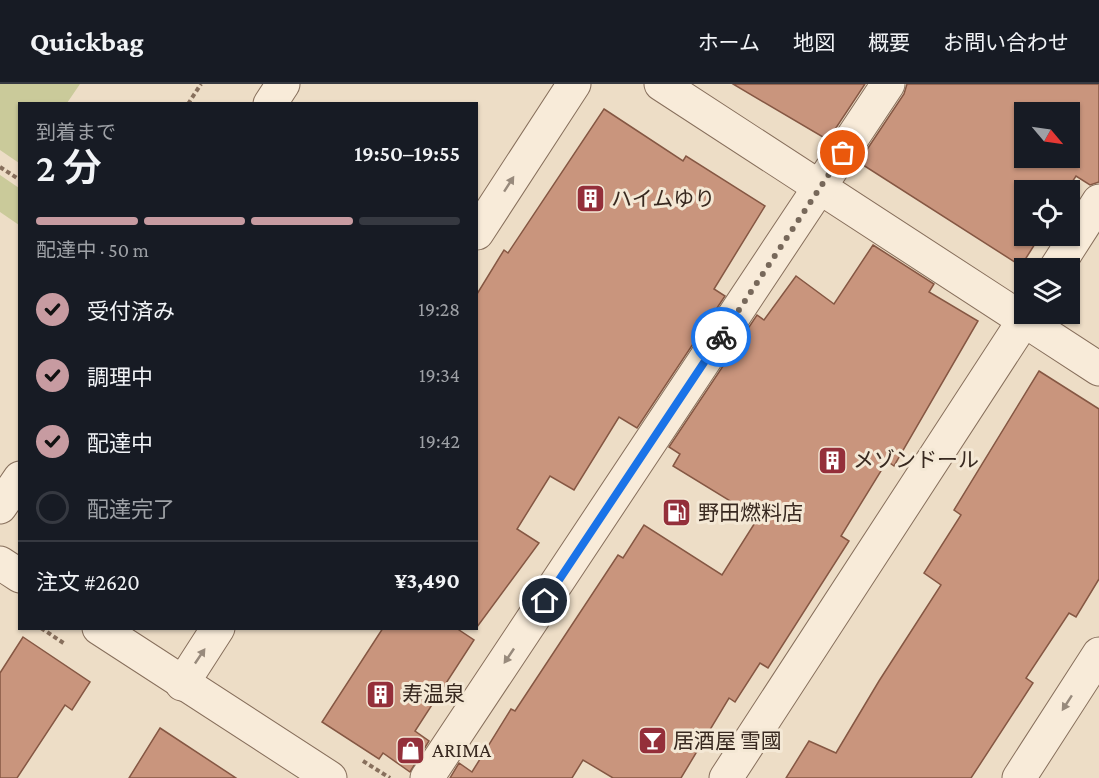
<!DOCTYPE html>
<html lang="ja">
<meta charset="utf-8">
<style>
body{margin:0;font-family:"Crimson Pro","Noto Sans JP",serif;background:#242831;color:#f1f3f6;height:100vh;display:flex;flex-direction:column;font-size:22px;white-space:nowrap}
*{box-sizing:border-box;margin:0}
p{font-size:20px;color:#9ea1a6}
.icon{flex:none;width:33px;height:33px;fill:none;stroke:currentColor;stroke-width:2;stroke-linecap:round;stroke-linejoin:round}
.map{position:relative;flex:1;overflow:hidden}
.panel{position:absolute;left:18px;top:18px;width:460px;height:528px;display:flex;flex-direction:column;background:#171b24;border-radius:0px;box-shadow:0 2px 4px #0004}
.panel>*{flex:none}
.needle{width:39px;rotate:119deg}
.fabs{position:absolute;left:1014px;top:18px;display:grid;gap:12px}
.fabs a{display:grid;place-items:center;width:66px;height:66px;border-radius:0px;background:#171b24;box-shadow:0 2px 4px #0004;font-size:30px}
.pin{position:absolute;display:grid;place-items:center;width:51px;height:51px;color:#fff;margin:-26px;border:3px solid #fff;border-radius:50%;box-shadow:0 2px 6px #0007}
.courier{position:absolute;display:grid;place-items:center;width:60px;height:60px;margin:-30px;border:4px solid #1a73e8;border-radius:50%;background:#fff;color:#222;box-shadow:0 2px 8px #0007}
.overview em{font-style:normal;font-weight:600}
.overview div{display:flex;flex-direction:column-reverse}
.overview{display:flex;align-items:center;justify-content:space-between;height:102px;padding:0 18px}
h1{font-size:39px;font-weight:600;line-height:45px}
.bar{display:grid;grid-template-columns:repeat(4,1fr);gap:9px 6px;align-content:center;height:72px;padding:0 18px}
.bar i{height:8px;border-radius:4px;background:#363941}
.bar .on{background:#c79ba1}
.bar p{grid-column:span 4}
.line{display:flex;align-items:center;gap:15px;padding:0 18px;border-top:2px solid #363941}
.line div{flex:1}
ol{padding:0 18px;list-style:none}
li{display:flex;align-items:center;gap:18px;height:66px}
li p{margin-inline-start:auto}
li .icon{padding:6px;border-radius:50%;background:#c79ba1;color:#111;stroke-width:4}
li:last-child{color:#9ea1a6}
li i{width:33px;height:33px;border:3px solid #363941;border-radius:50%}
header{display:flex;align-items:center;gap:36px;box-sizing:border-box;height:84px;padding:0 30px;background:#171b24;border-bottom:2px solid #363941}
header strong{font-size:28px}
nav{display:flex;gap:33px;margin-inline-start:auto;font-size:21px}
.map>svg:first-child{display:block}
.green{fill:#caca9a}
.building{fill:#c9957d;stroke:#855743;stroke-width:1.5;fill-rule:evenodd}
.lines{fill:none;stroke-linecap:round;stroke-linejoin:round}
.minor-casing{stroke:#876f5c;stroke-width:35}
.path{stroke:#876f5c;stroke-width:4;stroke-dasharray:4.5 3;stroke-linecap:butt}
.minor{stroke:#f8ebd9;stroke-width:33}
.oneway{fill:#988a7c}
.done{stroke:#77685a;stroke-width:6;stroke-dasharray:0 10.8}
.route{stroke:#1a73e8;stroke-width:8}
.labels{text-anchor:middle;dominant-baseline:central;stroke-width:6;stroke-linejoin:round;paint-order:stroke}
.poi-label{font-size:21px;fill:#382920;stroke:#f4e8d5;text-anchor:start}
</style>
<header>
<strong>Quickbag</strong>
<nav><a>ホーム</a><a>地図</a><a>概要</a><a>お問い合わせ</a></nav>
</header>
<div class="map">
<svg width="1099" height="694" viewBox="0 0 1099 694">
<rect width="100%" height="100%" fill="#edddc6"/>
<!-- green -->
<g class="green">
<path d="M0 0H80L67 19 20 20 19 79 0 66Z"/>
<path d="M0 91 19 104V141L0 128Z"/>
</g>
<!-- building -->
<g class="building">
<path d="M733 0H865L828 56Z"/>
<path d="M907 0H1099V98L1090 101 1076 92 1067 106H1024V152H1040L1021 182 863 81 865 78 860 76 904 10ZM1024 28H1070V74H1024Z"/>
<path d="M604 25 683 77 686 72 765 122 714 205 725 212 637 344 619 333 574 406 550 392 517 445 539 459 477 543V210L504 166 508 169Z"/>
<path d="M873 161 934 200 929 208 978 237 894 382 887 377 841 452 849 457 768 584 760 579 735 618 729 614 681 694H613L583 676 572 694H450L459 679 472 688 511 625 515 627 618 471 623 474 644 441 722 491 758 434 673 382 680 370 669 363 757 231 764 236 796 192 834 220Z"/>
<path d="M1039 287 1099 325V495L1076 533 1069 529 1026 594 1033 599 971 694H786L809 657 836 669 879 597 941 501 924 489 961 431 954 426Z"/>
<path d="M383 544H456L474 556 415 647 429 657 410 688 383 669 379 675 322 638Z"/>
<path d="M23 553 90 598 72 626 65 621 17 694H0V589Z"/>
<path d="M160 644 236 694H129Z"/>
</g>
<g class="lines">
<defs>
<g id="minor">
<path d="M661 0 1099 285"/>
<path d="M270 20 283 0"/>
<path d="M477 149 574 0"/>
<path d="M1056 184 1099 117"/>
<path d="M0 423 20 394"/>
<path d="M0 479 20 492"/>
<path d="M99 544 330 694"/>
<path d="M182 600 218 544"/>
<path d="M427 694 888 0"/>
<path d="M726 694 1028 230"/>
<path d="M1019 694 1099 570"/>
</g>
</defs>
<!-- minor casing -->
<use href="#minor" class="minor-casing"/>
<!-- path -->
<g class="path">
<path d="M188 20 201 0"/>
<path d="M0 83 20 96"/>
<path d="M41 544 65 560"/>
<path d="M363 677 390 694"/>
</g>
<!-- minor -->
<use href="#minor" class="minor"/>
</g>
<!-- one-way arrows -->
<defs><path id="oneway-solid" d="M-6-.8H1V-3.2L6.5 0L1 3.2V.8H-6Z" transform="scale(1.5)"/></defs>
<g class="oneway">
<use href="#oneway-solid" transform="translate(509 100) rotate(-57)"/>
<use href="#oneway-solid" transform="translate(200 572) rotate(-56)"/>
<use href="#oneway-solid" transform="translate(509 572) rotate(124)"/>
<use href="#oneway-solid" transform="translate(1067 619) rotate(123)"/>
</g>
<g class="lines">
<!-- done -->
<path class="done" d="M721 253 843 69"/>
<!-- route -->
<path class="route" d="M545 517 721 253"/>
</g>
<!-- icons -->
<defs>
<symbol id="building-square" viewBox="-11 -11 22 22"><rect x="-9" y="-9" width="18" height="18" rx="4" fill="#942f3a" stroke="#f4e8d5"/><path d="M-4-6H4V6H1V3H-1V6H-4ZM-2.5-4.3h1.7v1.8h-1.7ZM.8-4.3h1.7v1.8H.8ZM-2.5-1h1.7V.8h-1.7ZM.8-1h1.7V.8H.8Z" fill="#fff"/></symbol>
<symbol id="fuel-square" viewBox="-11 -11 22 22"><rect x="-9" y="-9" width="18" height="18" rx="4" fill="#942f3a" stroke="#f4e8d5"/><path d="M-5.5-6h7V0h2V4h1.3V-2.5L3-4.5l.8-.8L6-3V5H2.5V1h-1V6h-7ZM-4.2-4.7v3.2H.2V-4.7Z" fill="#fff"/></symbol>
<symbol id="bar-square" viewBox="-11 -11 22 22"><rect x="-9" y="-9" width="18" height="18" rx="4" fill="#942f3a" stroke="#f4e8d5"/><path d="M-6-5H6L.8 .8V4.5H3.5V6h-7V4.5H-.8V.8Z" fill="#fff"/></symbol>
<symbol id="shop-square" viewBox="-11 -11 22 22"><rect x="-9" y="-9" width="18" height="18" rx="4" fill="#942f3a" stroke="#f4e8d5"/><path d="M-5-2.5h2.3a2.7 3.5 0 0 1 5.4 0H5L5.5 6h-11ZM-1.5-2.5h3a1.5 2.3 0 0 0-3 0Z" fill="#fff"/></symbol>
</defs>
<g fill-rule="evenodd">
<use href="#building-square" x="574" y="98" width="33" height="33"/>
<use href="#building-square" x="816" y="360" width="33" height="33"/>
<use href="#fuel-square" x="660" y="412" width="33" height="33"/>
<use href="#building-square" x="364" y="594" width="33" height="33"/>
<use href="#bar-square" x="636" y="640" width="33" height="33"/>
<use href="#shop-square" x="394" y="650" width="33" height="33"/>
</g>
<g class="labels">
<!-- poi labels -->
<g class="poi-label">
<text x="611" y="115">ハイムゆり</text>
<text x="853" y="376">メゾンドール</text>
<text x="698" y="429">野田燃料店</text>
<text x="402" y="610">寿温泉</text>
<text x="673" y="657">居酒屋 雪國</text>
<text x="432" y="666">ARIMA</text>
</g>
</g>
</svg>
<div class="fabs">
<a><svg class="needle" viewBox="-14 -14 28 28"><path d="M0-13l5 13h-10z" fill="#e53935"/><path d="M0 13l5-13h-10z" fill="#9ea1a6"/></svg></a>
<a><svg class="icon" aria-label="locate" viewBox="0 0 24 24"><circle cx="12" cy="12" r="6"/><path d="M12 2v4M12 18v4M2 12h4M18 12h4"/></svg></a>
<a><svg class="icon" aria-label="layers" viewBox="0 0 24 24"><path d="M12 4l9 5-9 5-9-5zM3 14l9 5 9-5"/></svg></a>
</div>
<div class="pin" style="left:843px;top:69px;background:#ea580c"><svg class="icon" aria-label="bag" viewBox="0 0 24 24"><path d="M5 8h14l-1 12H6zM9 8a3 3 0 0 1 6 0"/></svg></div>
<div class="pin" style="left:545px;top:517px;background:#1f2937"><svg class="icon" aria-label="home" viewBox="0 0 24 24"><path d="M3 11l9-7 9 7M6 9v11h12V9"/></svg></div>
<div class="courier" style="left:721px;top:253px"><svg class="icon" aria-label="bike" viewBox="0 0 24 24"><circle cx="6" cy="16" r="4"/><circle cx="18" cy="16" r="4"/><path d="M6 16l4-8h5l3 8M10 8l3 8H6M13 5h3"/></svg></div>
<section class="panel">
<div class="overview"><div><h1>2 分</h1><p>到着まで</p></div><em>19:50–19:55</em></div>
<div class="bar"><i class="on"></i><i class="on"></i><i class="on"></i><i></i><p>配達中 · 50 m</p></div>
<ol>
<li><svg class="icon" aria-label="check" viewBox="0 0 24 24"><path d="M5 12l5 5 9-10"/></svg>受付済み<p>19:28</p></li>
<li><svg class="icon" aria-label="check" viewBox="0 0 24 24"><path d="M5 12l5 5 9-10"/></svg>調理中<p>19:34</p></li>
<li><svg class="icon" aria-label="check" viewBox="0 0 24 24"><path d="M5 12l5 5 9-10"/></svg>配達中<p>19:42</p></li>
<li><i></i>配達完了</li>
</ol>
<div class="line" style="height:78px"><div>注文 #2620</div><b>¥3,490</b></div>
</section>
</div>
